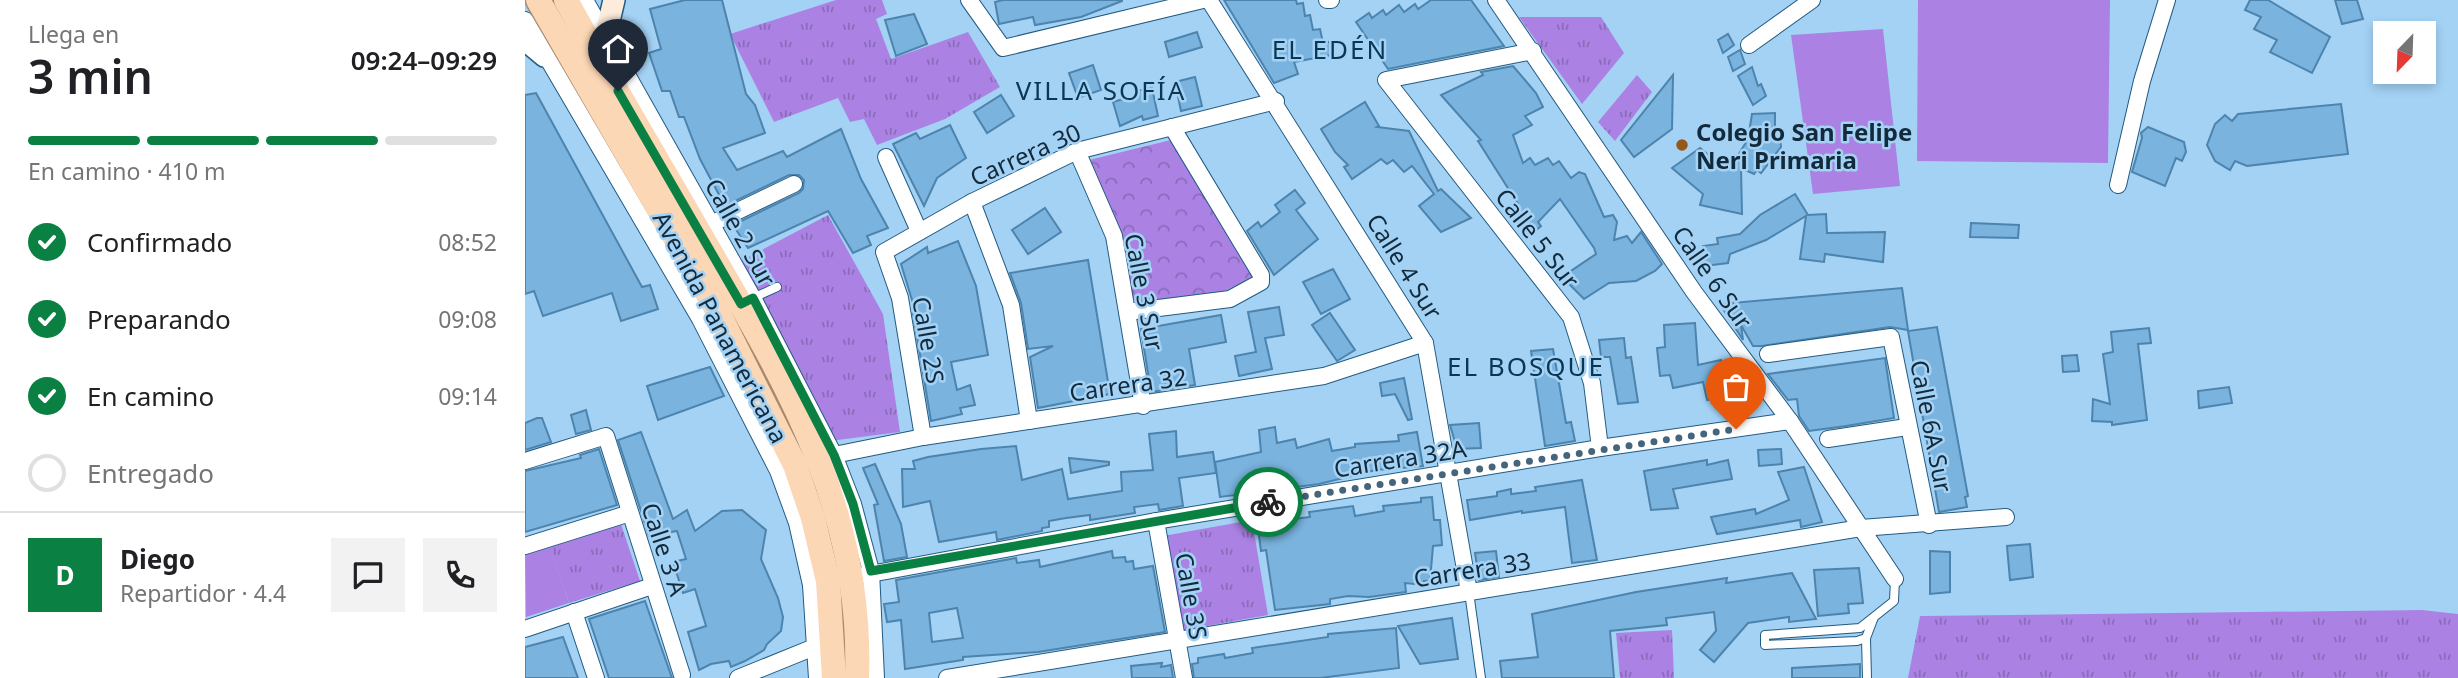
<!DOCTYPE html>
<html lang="es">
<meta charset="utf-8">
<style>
body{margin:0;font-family:"Noto Sans",sans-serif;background:#f2f2f2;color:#202124;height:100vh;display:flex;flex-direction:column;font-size:26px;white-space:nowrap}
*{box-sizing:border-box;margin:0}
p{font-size:23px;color:#757577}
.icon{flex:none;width:38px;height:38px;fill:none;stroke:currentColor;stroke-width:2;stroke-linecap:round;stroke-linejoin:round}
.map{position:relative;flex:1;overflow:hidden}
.sheet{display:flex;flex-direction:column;background:#fff;width:525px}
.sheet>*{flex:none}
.needle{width:46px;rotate:203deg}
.fabs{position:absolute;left:1848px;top:21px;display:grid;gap:14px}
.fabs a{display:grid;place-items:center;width:63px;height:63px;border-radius:0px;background:#fff;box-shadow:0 4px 10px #0003;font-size:35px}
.pin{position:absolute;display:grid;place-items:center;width:60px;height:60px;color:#fff;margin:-72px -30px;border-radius:50% 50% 50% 0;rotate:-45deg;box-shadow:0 0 7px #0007}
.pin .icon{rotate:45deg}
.courier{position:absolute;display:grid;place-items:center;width:70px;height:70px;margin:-35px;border:5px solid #0b8043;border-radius:50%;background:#fff;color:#222;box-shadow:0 2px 9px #0007}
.headline em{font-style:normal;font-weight:600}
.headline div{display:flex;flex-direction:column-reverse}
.headline{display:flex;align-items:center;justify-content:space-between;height:119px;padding:0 28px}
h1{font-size:46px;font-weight:600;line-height:52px}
.bar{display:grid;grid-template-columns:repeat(4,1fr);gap:10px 7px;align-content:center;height:84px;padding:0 28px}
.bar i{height:9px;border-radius:5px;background:#e0e0e0}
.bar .on{background:#0b8043}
.bar p{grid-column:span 4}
.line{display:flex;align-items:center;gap:18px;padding:0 28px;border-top:2px solid #e0e0e0}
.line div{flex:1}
.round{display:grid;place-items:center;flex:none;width:74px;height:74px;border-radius:0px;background:#f2f2f2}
ol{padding:0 28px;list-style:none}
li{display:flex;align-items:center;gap:21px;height:77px}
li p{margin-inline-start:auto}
li .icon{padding:7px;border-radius:50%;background:#0b8043;color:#fff;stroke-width:4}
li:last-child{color:#757577}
li i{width:38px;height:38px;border:4px solid #e0e0e0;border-radius:50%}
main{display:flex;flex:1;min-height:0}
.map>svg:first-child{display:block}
.grass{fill:url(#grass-tufts)}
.forest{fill:url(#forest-crowns)}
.pitch{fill:#ab82e4}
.building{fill:#7ab3de;stroke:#4c84ad;stroke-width:2;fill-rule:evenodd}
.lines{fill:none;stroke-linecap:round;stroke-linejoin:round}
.service-casing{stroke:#225b82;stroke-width:10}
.minor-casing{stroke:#225b82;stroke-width:18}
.tertiary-casing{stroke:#225b82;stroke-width:22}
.secondary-casing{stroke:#225b82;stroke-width:24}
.primary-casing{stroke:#a8896c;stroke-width:27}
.service{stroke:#fff;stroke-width:8}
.minor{stroke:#fff;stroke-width:16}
.tertiary{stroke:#fff;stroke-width:19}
.secondary{stroke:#fdebdb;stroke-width:21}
.primary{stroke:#fbd7b6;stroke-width:24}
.done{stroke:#45657c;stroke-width:7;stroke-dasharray:0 12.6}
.route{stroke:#0b8043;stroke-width:9}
.poi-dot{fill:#945919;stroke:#a4d2f5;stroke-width:2.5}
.labels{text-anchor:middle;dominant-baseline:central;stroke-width:5;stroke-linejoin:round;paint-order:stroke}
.poi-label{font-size:24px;font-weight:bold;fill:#122a3b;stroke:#a4d2f5;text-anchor:start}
.street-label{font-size:24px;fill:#122a3b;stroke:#a4d2f5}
.neighbourhood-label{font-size:26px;letter-spacing:2px;fill:#093754;stroke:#a4d2f5}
</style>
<main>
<section class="sheet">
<div class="headline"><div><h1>3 min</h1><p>Llega en</p></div><em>09:24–09:29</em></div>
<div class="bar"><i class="on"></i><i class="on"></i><i class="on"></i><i></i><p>En camino · 410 m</p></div>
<ol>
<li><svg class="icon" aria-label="check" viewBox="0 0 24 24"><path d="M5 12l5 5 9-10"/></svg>Confirmado<p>08:52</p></li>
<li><svg class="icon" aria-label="check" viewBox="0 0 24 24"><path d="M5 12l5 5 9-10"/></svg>Preparando<p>09:08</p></li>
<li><svg class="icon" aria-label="check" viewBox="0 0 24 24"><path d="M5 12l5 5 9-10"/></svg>En camino<p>09:14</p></li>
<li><i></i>Entregado</li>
</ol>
<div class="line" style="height:126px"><b class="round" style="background:#0b8043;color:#fff">D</b><div><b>Diego</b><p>Repartidor · 4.4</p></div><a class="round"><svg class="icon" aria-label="chat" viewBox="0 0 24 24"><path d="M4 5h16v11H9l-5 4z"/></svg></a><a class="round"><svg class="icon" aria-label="phone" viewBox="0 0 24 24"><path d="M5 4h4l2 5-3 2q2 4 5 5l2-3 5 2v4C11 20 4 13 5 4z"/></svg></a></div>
</section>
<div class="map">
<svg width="1933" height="678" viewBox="0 0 1933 678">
<defs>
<pattern id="grass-tufts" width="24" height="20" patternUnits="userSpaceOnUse" patternTransform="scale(1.75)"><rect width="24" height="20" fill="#ab82e4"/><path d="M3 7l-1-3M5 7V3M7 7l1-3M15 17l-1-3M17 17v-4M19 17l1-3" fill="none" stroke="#8a6bba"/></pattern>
<pattern id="forest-crowns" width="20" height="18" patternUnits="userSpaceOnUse" patternTransform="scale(1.75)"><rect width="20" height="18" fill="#ab82e4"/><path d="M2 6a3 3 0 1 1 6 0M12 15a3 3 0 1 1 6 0" fill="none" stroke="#8a6bba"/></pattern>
</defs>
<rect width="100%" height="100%" fill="#a4d2f5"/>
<!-- grass -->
<g class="grass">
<path d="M311 0H357L362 14 351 19 366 59 443 32 475 87 420 119 352 145 339 119 325 122 313 98 249 122 205 34Z"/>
<path d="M994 17H1076L1099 53 1057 104Z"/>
<path d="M1112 75 1127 92 1090 141 1073 122Z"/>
<path d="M303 215 358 314 375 432 305 441 212 263Z"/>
<path d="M727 520 743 615 654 631 638 536Z"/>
<path d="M96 524 115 581 44 603 24 547Z"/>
<path d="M1897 610 1933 614V678H1383L1395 616Z"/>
<path d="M1147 630 1149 678H1095L1091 633Z"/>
</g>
<!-- forest -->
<path class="forest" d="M650 139 732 276 700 291 608 303 564 160Z"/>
<!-- pitch -->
<g class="pitch">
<path d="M1393 0H1585L1583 163 1392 161Z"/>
<path d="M1358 29 1375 186 1288 194 1266 35Z"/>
<path d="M24 546 44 603 1 617 0 554Z"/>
</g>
<!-- building -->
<g class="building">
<path d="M160 0H197L221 94 230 105 240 133 198 148 212 170 258 151 262 157 316 129 336 179 363 228 342 236 346 245 328 253 303 211 223 248 208 225 274 193 278 189 279 180 274 175H264L200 206 175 159 159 117H154L145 91H137L124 53 136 49 125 9Z"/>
<path d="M478 0H597V1L556 17 510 25 508 17 474 24 470 2Z"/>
<path d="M699 0H771L772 4 778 3 780 16 785 15 788 30 795 29 798 43 805 42 807 55 769 62 773 74 749 83Z"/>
<path d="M906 0H946L979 46 863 69 831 22 844 13 847 18 858 10 861 15 874 5 879 12 890 4 893 9Z"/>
<path d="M1725 0H1743L1805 37 1787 73 1745 52 1752 40 1729 29 1736 17 1720 10Z"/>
<path d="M1810 0H1832L1838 19 1817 24Z"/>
<path d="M389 14 402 44 371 56 360 20Z"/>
<path d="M672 32 677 47 644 57 640 42Z"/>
<path d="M1203 34 1209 45 1198 53 1193 40Z"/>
<path d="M1215 50 1220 64 1208 71 1203 57Z"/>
<path d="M568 65 576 90 553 98 544 73Z"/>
<path d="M988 66 1011 93 1018 107 1000 116 1007 125 988 135 998 163 1005 158 1010 165 1023 158 1028 165 1034 161 1046 178 1054 172 1060 174 1079 217 1088 215 1092 222 1089 240 1102 236 1107 243 1116 232 1137 264 1130 271 1111 281 1084 283 1059 299 1037 277 1071 254 1069 248 1035 199 1013 222 1016 226 1003 237 999 224 985 210 993 204 953 141 956 140 916 95 958 75 956 72Z"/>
<path d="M1227 67 1233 86 1236 84 1241 96 1228 105 1213 76Z"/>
<path d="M1148 75 1147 129 1109 157 1096 140Z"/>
<path d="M670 77 677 106 656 111 650 82Z"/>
<path d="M627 88 633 116 618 120 617 116 595 126 588 102 612 95 611 91Z"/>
<path d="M11 93 117 287 125 285 133 309 96 321 87 293 18 316 9 291 0 294V95Z"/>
<path d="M476 95 489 116 462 133 449 112Z"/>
<path d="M840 102 854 126 852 127 884 131 913 191 916 189 946 218 916 232 894 206 909 194 887 166 879 172 868 160 862 164 856 159 827 179 819 167 823 165 810 152 796 129Z"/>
<path d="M1816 104 1823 154 1722 166 1710 161 1705 170 1690 161 1682 145 1690 124 1700 115 1707 121 1713 114Z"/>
<path d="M1250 113V136L1255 137 1256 147 1236 173 1232 170 1229 174 1216 168 1217 214 1175 205 1178 194 1147 168 1175 148 1191 161 1209 162 1223 139 1227 114Z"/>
<path d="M425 125 441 158 412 178 399 206 368 144 391 133 395 139Z"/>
<path d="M1623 127 1659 142 1661 152 1657 161 1651 158 1640 186 1607 172 1617 138 1616 133Z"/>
<path d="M770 190 780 203 771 210 793 239 749 275 722 231 733 222 736 227 755 212 750 205Z"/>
<path d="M1270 194 1283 215 1301 214 1302 233 1360 232 1358 262 1300 254 1299 262 1275 259 1281 216 1241 240 1205 254 1203 263 1180 266 1178 246 1193 244 1192 238 1215 234 1235 215Z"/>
<path d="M520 208 536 232 503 254 487 230Z"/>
<path d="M1446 223 1494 225 1493 238 1445 237Z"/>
<path d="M433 241 451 286 463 355 426 362 432 390 445 385 450 405 435 408 437 414 406 421 388 313H391L376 264 402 247 403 253Z"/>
<path d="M563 260 585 394 513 408 505 357 528 346 503 349 496 303 485 273Z"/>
<path d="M808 269 825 299 796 314 778 282Z"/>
<path d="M1377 288 1383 330 1365 327 1237 346H1228L1216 325 1218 340 1195 304Z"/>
<path d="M754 307 759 335 740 338 747 369 714 376 710 356 731 352 723 312Z"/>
<path d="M805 313 830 350 812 361 787 325Z"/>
<path d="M696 315 701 342 664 349 670 385 626 392 616 329Z"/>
<path d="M1170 323 1173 365 1196 360 1204 396 1182 400 1178 382 1148 388 1145 375 1135 376 1132 348 1140 347 1139 325Z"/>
<path d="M1412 327 1443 496 1440 497 1442 507 1414 512 1383 331Z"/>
<path d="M1624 328 1626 343 1613 344 1622 420 1587 425V422L1567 421 1568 399 1585 404 1578 354 1588 352 1586 332Z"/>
<path d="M1099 338 1101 358 1106 357 1113 402 1093 404 1085 357H1076L1074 340Z"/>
<path d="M1028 349 1041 423 1046 422 1050 441 1020 446 1006 351Z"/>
<path d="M1552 355 1554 371 1538 372 1537 356Z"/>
<path d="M1360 358 1369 418 1321 426 1284 431 1274 416 1272 399 1263 400 1243 374Z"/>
<path d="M185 367 199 396 133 420 122 386Z"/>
<path d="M879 378 887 419 883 420 870 394 857 396 855 383Z"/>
<path d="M1704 387 1707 403 1674 408 1673 391Z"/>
<path d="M1224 394 1225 409 1202 411 1201 396Z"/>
<path d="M61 410 66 430 51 434 46 415Z"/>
<path d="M12 418H17L26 442 0 450V423Z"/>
<path d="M954 423 956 448 932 449 925 425Z"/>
<path d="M750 427 752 443 770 439 772 448 804 439 807 451 830 447V444L874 441 873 435 892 432 898 466 851 470 794 484 695 497 690 462 736 452 734 430Z"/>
<path d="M651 431 652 457 688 452 691 473 654 478 658 506 634 510 633 504 609 507 610 513 565 520V515L541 518 524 521V527L517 528V531L472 540 471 532 414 542 405 501 378 507 377 469H390L388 461 403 457 456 449 491 446 497 480 537 469 543 499 597 491 596 472 628 470 624 434Z"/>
<path d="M116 432 148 519 162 510 170 531 197 511 217 510 241 530 236 559 253 598 258 617 256 631 242 644 239 650 220 661 206 667 204 661 186 664 174 670 163 632 181 626 170 589 158 593 148 562 161 559 152 531 124 536 93 440Z"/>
<path d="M74 449 92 505 0 532V471L56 458 55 455Z"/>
<path d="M1256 449 1257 464 1234 466 1233 450Z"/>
<path d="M544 458 584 462V465L546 473Z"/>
<path d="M1182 460V465L1203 460 1207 479 1148 489 1153 508 1126 510 1119 471Z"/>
<path d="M350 464 376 524 382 557 359 561 349 505 353 504 338 468Z"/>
<path d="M1279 467 1297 522 1276 527 1275 520 1192 534 1186 517 1230 509 1231 514 1264 500 1253 472Z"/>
<path d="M1057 480 1072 560 1047 563 1040 507 997 513V511L945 520 942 500 972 496V492L986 489V494L1011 491 1010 487Z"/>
<path d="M907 497 909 520H915L917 545 908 546 905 581H899V585L880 583 881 592 844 597 823 596 805 599V604L750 610 741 550 736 551 733 528 746 526V522L785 517 784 512 828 506 830 516 859 511 858 506 896 502V498Z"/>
<path d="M1505 544 1508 577 1485 580 1482 546Z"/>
<path d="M587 551 588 558 600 557 601 562 608 561 609 569 628 566 640 632 513 652 438 657V660L380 669 376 620 362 622 359 604 374 602 371 580 491 558 492 563 514 560 515 567ZM432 608 438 638 407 642 404 613Z"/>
<path d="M971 551 974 577 954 580 950 553Z"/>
<path d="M1405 551 1425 552V592L1405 594Z"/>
<path d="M1334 568 1338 603 1323 604 1324 613 1293 616 1289 570Z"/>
<path d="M1267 573 1291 619 1264 622V617L1223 623 1189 662 1175 650 1191 631 1189 612 1141 618 1142 625 1085 631 1089 678H977L975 661 1013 657 1007 614 1111 592 1202 578 1201 583Z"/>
<path d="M120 601 147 678H84L64 619Z"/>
<path d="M927 618 933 659 895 664 873 626Z"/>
<path d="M871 628 874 668 795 678H669L667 664 673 663V658L699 654 700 658 728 653 727 648 803 637V634Z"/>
<path d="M38 637 53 678H0V647Z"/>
<path d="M637 663 636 667 646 665 648 678H607L606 666Z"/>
<path d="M1335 664V678H1267V668Z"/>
</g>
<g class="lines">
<defs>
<g id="service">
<path d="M226 299 252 287"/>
<path d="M944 592 956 678"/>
<path d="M1349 617 1341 638 1332 641 1240 645V635L1335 628 1369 601 1370 579"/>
<path d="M1341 638 1342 678"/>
</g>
<g id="minor">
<path d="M60 0 228 298 309 455 328 504 346 571 351 678"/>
<path d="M444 0 478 48 678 0"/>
<path d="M684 0 900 343 944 592"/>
<path d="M802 0H806"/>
<path d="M971 0 1169 292 1265 421 1370 579"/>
<path d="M0 20 175 319 253 471 272 523 286 585 292 678"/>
<path d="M1224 45 1287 0"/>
<path d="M1008 51 861 80 1046 317 1067 383 1075 448"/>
<path d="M552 151 589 236 618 406"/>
<path d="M361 157 394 231"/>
<path d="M1593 185 1617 81 1642 0"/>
<path d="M447 202 486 305 504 421"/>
<path d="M186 224 269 184"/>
<path d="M602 312 705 299 736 282V275L647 127"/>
<path d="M1243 354 1366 337 1404 525"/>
<path d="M398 437 375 298 359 252 447 202 552 151 751 101"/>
<path d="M1303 439 1382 427"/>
<path d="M309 455 398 437 799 376 900 343"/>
<path d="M0 461 81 436 157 675"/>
<path d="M631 521 659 678"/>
<path d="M0 546 105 513"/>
<path d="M286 585 631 521 1075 448 1265 421"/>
<path d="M49 612 71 678"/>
<path d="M0 629 127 586"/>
<path d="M213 678 292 646"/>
<path d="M422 678 1336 528 1481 517"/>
</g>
<path id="tertiary" d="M0 41 19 57"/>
<path id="secondary" d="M80 38 89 0"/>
<g id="primary">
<path d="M13 0 193 312 270 465 288 518 303 581 309 678"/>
<path d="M41 0C88 87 140 172 189 258 268 394 338 515 332 678"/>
</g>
</defs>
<!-- service casing -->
<use href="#service" class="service-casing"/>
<!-- minor casing -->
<use href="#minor" class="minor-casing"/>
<!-- tertiary casing -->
<use href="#tertiary" class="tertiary-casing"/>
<!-- secondary casing -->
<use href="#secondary" class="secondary-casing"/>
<!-- primary casing -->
<use href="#primary" class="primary-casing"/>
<!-- service -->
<use href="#service" class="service"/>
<!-- minor -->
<use href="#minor" class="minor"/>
<!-- tertiary -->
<use href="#tertiary" class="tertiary"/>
<!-- secondary -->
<use href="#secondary" class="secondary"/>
<!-- primary -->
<use href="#primary" class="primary"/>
</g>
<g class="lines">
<!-- done -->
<path class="done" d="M743 502 1211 429"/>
<!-- route -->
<path class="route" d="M93 91 216 304 228 298 309 455 328 504 346 571 743 502"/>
</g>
<!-- markers -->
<circle class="poi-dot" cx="1157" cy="145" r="7"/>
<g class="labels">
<!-- poi labels -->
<g class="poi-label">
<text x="1171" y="131">Colegio San Felipe<tspan x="1171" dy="28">Neri Primaria</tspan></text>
</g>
<!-- street labels -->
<g class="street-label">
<text transform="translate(500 154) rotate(-24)">Carrera 30</text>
<text transform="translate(216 232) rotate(61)">Calle 2 Sur</text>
<text transform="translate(1013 238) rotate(52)">Calle 5 Sur</text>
<text transform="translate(880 266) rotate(58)">Calle 4 Sur</text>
<text transform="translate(1188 277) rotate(55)">Calle 6 Sur</text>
<text transform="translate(620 292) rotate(79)">Calle 3 Sur</text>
<text transform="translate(196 327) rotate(62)">Avenida Panamericana</text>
<text transform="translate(404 340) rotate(80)">Calle 2S</text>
<text transform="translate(603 384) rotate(-8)">Carrera 32</text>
<text transform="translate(1407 426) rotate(79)">Calle 6A Sur</text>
<text transform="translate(875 458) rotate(-9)">Carrera 32A</text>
<text transform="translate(140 549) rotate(72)">Calle 3 A</text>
<text transform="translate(947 569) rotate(-9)">Carrera 33</text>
<text transform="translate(667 596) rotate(80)">Calle 3S</text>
</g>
<!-- neighbourhood labels -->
<g class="neighbourhood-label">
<text x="805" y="49">EL EDÉN</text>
<text x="576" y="90">VILLA SOFÍA</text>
<text x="1001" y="366">EL BOSQUE</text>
</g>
</g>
</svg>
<div class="fabs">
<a><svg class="needle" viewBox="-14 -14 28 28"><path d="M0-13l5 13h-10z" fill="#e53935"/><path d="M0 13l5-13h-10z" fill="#757577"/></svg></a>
</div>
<div class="pin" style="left:1211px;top:429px;background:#ea580c"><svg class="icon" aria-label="bag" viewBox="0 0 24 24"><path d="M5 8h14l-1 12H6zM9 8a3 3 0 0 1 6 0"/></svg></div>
<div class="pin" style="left:93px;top:91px;background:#1f2937"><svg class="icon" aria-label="home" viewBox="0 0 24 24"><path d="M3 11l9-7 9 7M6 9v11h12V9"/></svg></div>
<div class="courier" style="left:743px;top:502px"><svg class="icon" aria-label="bike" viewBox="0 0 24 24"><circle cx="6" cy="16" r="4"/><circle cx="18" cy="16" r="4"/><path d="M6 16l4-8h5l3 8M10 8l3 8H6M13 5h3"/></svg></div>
</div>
</main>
